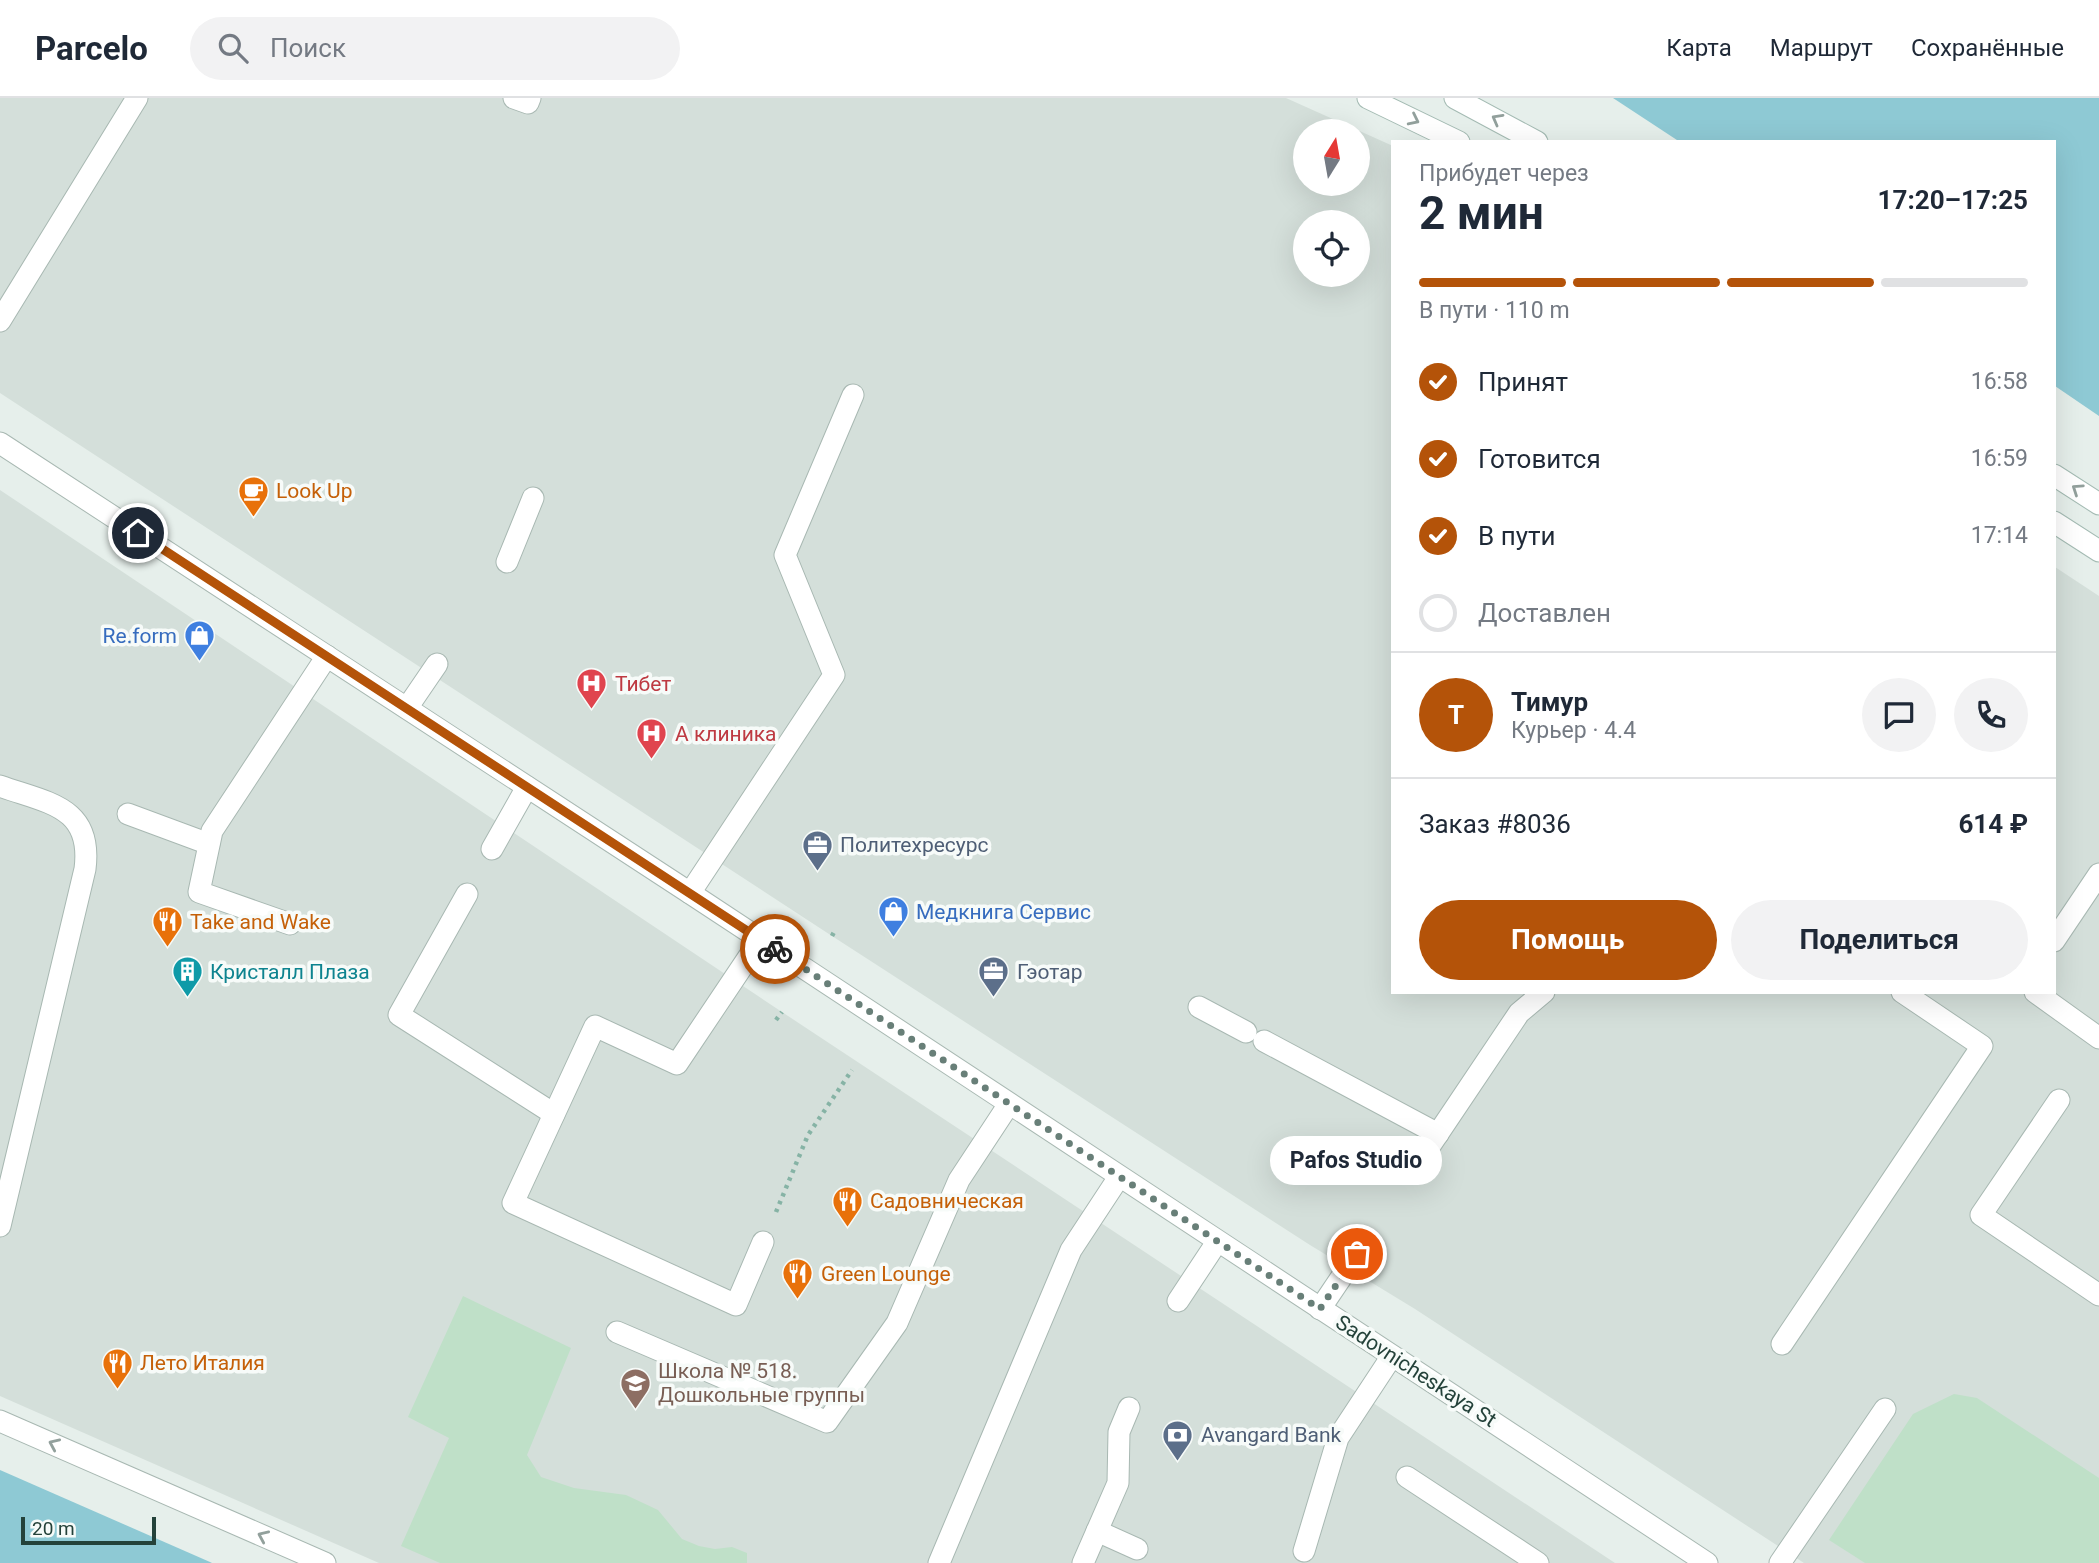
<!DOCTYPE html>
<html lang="ru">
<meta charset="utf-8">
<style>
body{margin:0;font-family:Roboto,sans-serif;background:#f2f2f3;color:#1f2937;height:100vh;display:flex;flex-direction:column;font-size:26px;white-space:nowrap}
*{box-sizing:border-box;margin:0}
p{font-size:23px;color:#747a83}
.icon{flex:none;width:38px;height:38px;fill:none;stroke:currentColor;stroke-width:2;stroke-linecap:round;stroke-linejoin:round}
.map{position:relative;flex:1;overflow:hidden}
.sheet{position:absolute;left:1391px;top:42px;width:665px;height:854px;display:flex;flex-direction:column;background:#fff;border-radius:0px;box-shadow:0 7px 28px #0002}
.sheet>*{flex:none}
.needle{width:46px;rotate:11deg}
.buttons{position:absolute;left:1293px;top:21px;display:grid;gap:14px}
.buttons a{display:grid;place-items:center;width:77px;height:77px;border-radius:50%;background:#fff;box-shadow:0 7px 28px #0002;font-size:35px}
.scale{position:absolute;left:21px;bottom:18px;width:135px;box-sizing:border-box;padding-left:7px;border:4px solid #24423a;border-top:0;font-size:19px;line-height:24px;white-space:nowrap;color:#24423a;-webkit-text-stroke:5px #f7fbf9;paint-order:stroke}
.pin{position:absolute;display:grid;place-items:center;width:60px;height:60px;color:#fff;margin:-30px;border:4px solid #fff;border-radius:50%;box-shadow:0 2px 7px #0007}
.courier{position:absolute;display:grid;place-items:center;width:70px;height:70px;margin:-35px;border:5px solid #b45309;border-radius:50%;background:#fff;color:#222;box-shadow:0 2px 9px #0007}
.bubble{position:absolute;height:49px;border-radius:24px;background:#fff;box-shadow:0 7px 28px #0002;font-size:23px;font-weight:700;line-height:49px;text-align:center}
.headline em{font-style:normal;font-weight:700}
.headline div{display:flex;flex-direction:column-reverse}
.headline{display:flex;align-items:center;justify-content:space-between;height:119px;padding:0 28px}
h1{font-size:46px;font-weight:700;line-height:52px}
.bar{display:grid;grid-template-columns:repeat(4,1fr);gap:10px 7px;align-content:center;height:84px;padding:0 28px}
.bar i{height:9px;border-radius:5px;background:#e0e1e3}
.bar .on{background:#b45309}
.bar p{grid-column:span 4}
.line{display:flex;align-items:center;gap:18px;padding:0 28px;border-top:2px solid #e0e1e3}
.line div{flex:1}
.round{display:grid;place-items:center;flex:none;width:74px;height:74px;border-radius:37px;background:#f2f2f3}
ol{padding:0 28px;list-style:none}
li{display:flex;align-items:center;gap:21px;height:77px}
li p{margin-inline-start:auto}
li .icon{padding:7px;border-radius:50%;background:#b45309;color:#fff;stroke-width:4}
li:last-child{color:#747a83}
li i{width:38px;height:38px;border:4px solid #e0e1e3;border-radius:50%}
.action{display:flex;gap:14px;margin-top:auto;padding:14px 28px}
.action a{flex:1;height:80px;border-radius:42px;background:#b45309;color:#fff;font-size:28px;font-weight:700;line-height:80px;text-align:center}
.action a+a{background:#f2f2f3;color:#1f2937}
header{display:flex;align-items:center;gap:42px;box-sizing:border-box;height:98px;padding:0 35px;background:#fff;border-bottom:2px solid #e0e1e3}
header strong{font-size:33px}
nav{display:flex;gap:38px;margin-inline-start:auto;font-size:24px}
.search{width:490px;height:63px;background:#f2f2f3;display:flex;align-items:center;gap:18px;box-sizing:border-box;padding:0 24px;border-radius:38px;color:#747a83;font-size:26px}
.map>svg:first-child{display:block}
.built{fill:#d4dfda;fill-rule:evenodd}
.green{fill:#bfe0c8}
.water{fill:#8ec9d4}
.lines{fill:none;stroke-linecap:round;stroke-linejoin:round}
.service-casing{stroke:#a8b8b2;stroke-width:23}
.tertiary-casing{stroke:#a8b8b2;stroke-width:23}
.secondary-casing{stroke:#a4bbb3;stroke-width:23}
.path{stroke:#86b3a5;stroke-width:4.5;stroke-dasharray:3.5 5;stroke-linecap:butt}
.service{stroke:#fff;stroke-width:21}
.tertiary{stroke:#fff;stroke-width:21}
.secondary{stroke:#fff;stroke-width:21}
.oneway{stroke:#92a09c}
.done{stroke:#687f78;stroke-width:7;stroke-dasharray:0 12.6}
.route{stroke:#b45309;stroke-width:9}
.labels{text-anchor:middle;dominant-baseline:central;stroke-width:7;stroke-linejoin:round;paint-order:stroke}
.food-label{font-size:21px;fill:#c56008;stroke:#f7fbf9;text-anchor:start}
.shop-label{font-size:21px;fill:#366cbe;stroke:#f7fbf9;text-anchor:end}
.health-label{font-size:21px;fill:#be3a42;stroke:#f7fbf9;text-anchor:start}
.service-label{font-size:21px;fill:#4e5e75;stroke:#f7fbf9;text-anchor:start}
.culture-label{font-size:21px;fill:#0d838f;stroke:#f7fbf9;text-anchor:start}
.education-label{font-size:21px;fill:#785e54;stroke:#f7fbf9;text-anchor:start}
.street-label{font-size:21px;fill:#24423a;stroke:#f7fbf9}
</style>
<header>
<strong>Parcelo</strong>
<div class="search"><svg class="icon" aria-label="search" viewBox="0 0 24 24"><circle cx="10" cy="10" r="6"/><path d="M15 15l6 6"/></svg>Поиск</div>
<nav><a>Карта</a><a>Маршрут</a><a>Сохранённые</a></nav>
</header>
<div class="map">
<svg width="2099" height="1465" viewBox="0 0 2099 1465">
<rect width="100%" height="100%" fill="#e6efeb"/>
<!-- built -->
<g class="built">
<path d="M0 0H1286L1393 48V894H2054L2055 469 2099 498V1465H1804L1415 1211 1310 1147 832 838 0 295ZM1306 33H1358V86H1306ZM1306 124H1358V177H1306Z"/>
<path d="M0 392 782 914 1615 1465H379L0 1298Z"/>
</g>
<!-- green -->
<g class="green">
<path d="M463 1198 571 1250 527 1357 541 1379 574 1390 626 1397 658 1412 682 1441 699 1448 715 1451 732 1449 747 1455V1465H440L401 1448 449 1340 408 1319Z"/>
<path d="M1954 1296 1977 1300 2099 1380V1465H1865L1829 1442 1913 1316Z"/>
</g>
<!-- water -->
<g class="water">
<path d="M1613 0H2099V318L2055 288 2054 44H1680Z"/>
<path d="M0 1372 210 1464 212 1465H0Z"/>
</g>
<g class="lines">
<defs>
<g id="service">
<path d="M514 0 528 5 530 0"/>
<path d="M0 223 137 0"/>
<path d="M507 464 533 400"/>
<path d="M407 610 437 566"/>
<path d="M0 688C47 705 93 708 85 771L0 1128"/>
<path d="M128 716 209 746"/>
<path d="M492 751 527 689"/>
<path d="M690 795 834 577 785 457 853 297"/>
<path d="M467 796 399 917 554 1016"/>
<path d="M290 826 199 794 212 733 327 558"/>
<path d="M760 842 677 966 595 928 513 1105 736 1207 763 1144"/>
<path d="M2054 843 2099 776"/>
<path d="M2035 894 2099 940"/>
<path d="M1199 909 1246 934"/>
<path d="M1264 943 1438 1036"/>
<path d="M2059 1002 1981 1117 2099 1197"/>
<path d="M1417 1067 1519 915 1544 894"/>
<path d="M1178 1203 1217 1144"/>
<path d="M1320 1211 1357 1156"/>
<path d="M617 1234 827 1324 897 1225 959 1082 1009 1006"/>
<path d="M1782 1246 1982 948 1902 894"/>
<path d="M1407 1379 1538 1465"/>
<path d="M1097 1433 1137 1451"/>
<path d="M1304 1453 1338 1340 1392 1258"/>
<path d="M939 1465 1071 1152 1119 1079"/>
<path d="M1083 1465 1118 1385 1119 1334 1129 1310"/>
<path d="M1780 1465 1885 1311"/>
</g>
<g id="tertiary">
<path d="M0 345 690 795 1707 1465"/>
<path d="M0 1323 325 1465"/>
</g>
<g id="secondary">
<path d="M1368 0 1459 44"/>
<path d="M1455 0 1537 44"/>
<path d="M2054 377 2099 406"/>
<path d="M2054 424 2099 453"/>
</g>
</defs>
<!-- service casing -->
<use href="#service" class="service-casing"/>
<!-- tertiary casing -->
<use href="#tertiary" class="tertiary-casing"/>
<!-- secondary casing -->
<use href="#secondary" class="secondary-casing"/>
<!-- path -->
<g class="path">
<path d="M832 838 834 834"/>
<path d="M776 922 782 914"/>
<path d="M776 1114 808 1037 852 972"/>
</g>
<!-- service -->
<use href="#service" class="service"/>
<!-- tertiary -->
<use href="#tertiary" class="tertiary"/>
<!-- secondary -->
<use href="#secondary" class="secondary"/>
</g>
<!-- one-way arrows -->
<defs><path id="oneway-chevron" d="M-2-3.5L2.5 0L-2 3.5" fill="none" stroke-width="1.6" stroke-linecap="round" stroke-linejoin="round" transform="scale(1.75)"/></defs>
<g class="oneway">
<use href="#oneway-chevron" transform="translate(1497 21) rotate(-151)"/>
<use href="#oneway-chevron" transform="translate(1414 22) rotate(26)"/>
<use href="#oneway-chevron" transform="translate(2077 391) rotate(-146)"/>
<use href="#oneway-chevron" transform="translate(54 1346) rotate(-156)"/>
<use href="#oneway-chevron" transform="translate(263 1438) rotate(-156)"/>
</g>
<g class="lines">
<!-- done -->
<path class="done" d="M775 851 1320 1211 1357 1156"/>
<!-- route -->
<path class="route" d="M138 435 775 851"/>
</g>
<!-- icons -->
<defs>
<symbol id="cafe-pin" viewBox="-11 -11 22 30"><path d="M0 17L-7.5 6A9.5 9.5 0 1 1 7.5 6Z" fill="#e8710a" stroke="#f7fbf9"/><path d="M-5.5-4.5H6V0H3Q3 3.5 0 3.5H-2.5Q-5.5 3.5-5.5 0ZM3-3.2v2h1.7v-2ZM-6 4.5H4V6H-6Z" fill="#fff"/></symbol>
<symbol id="shop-pin" viewBox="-11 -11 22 30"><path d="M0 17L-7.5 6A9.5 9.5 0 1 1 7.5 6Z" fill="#3f7fe0" stroke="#f7fbf9"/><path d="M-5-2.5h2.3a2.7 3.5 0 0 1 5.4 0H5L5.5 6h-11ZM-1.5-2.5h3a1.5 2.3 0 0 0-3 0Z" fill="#fff"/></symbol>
<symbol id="hospital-pin" viewBox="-11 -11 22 30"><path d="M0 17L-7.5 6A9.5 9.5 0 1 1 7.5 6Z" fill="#e0444e" stroke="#f7fbf9"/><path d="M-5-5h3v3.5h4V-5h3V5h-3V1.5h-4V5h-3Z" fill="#fff"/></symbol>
<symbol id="office-pin" viewBox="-11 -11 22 30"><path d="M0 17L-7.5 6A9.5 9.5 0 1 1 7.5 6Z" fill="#5c6f8a" stroke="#f7fbf9"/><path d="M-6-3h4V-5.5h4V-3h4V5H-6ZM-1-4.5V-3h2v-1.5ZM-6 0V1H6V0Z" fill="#fff"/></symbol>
<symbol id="restaurant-pin" viewBox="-11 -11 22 30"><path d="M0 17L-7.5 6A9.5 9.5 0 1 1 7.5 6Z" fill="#e8710a" stroke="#f7fbf9"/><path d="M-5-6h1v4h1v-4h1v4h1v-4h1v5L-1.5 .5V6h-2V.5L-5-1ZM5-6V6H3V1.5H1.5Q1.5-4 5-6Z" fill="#fff"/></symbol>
<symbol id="building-pin" viewBox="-11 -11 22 30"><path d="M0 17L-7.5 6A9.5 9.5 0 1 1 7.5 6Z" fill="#0f9aa8" stroke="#f7fbf9"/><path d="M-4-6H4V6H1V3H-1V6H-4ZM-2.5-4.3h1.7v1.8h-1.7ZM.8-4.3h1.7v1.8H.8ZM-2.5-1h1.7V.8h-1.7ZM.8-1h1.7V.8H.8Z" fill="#fff"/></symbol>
<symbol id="school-pin" viewBox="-11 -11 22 30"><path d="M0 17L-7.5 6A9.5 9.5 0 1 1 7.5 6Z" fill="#8d6e63" stroke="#f7fbf9"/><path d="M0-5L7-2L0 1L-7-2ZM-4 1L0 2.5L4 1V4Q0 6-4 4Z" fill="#fff"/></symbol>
<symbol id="bank-pin" viewBox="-11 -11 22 30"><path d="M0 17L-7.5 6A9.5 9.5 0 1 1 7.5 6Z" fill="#5c6f8a" stroke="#f7fbf9"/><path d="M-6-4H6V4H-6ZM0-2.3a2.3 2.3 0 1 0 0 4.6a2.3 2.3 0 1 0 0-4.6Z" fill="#fff"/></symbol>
</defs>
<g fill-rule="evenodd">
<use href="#cafe-pin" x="236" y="376" width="35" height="47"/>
<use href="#shop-pin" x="182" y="520" width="35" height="47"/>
<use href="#hospital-pin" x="574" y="568" width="35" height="47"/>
<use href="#hospital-pin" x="634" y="618" width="35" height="47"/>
<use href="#office-pin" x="800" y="730" width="35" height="47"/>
<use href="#shop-pin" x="876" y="796" width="35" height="47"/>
<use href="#restaurant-pin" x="150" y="806" width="35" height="47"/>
<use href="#building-pin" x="170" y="856" width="35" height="47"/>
<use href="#office-pin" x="976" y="856" width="35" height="47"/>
<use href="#restaurant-pin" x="830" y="1086" width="35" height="47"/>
<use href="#restaurant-pin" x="780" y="1158" width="35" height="47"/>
<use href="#restaurant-pin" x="100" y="1248" width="35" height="47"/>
<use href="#school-pin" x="618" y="1268" width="35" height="47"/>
<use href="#bank-pin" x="1160" y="1320" width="35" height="47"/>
</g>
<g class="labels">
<!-- food labels -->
<g class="food-label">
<text x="276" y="393">Look Up</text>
<text x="190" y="824">Take and Wake</text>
<text x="870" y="1103">Садовническая</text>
<text x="821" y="1176">Green Lounge</text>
<text x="140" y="1265">Лето Италия</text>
</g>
<!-- shop labels -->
<g class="shop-label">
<text x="177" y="538">Re.form</text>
<text x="916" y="814" text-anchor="start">Медкнига Сервис</text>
</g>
<!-- health labels -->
<g class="health-label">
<text x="615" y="586">Тибет</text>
<text x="675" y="636">А клиника</text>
</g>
<!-- service labels -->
<g class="service-label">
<text x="840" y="747">Политехресурс</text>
<text x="1017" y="874">Гэотар</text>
<text x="1201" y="1337">Avangard Bank</text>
</g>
<!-- culture labels -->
<g class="culture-label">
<text x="210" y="874">Кристалл Плаза</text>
</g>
<!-- education labels -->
<g class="education-label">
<text x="658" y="1273">Школа № 518.<tspan x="658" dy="24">Дошкольные группы</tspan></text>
</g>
<!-- street labels -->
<g class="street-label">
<text transform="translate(1416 1273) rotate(33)">Sadovnicheskaya St</text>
</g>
</g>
</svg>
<div class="buttons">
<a><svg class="needle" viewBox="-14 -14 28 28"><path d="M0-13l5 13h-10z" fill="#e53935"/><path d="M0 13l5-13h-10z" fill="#747a83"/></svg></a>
<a><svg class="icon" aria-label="locate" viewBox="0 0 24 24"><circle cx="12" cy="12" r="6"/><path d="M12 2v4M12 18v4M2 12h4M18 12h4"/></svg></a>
</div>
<div class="scale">20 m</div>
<div class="pin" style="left:1357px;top:1156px;background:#ea580c"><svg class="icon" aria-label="bag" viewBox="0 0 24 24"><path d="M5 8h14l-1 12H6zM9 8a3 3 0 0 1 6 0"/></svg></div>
<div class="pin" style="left:138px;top:435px;background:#1f2937"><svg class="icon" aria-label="home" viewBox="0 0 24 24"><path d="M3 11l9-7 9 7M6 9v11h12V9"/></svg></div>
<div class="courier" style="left:775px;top:851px"><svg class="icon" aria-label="bike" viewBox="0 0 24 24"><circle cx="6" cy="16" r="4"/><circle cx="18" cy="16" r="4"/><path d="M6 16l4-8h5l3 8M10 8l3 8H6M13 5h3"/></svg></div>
<div class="bubble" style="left:1270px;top:1038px;width:172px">Pafos Studio</div>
<section class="sheet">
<div class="headline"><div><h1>2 мин</h1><p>Прибудет через</p></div><em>17:20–17:25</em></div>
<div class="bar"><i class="on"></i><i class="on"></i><i class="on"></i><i></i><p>В пути · 110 m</p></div>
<ol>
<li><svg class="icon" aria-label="check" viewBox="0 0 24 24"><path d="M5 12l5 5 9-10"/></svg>Принят<p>16:58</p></li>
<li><svg class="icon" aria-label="check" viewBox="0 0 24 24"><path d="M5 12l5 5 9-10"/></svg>Готовится<p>16:59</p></li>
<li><svg class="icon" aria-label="check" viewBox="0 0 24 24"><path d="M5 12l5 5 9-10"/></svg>В пути<p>17:14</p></li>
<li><i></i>Доставлен</li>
</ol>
<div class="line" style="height:126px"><b class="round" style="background:#b45309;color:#fff">Т</b><div><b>Тимур</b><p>Курьер · 4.4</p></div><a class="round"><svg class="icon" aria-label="chat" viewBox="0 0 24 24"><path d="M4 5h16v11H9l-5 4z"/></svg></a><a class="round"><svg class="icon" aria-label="phone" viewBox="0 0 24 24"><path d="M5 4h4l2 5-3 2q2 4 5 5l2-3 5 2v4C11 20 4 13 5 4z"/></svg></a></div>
<div class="line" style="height:91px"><div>Заказ #8036</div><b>614 ₽</b></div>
<div class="action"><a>Помощь</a><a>Поделиться</a></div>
</section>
</div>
